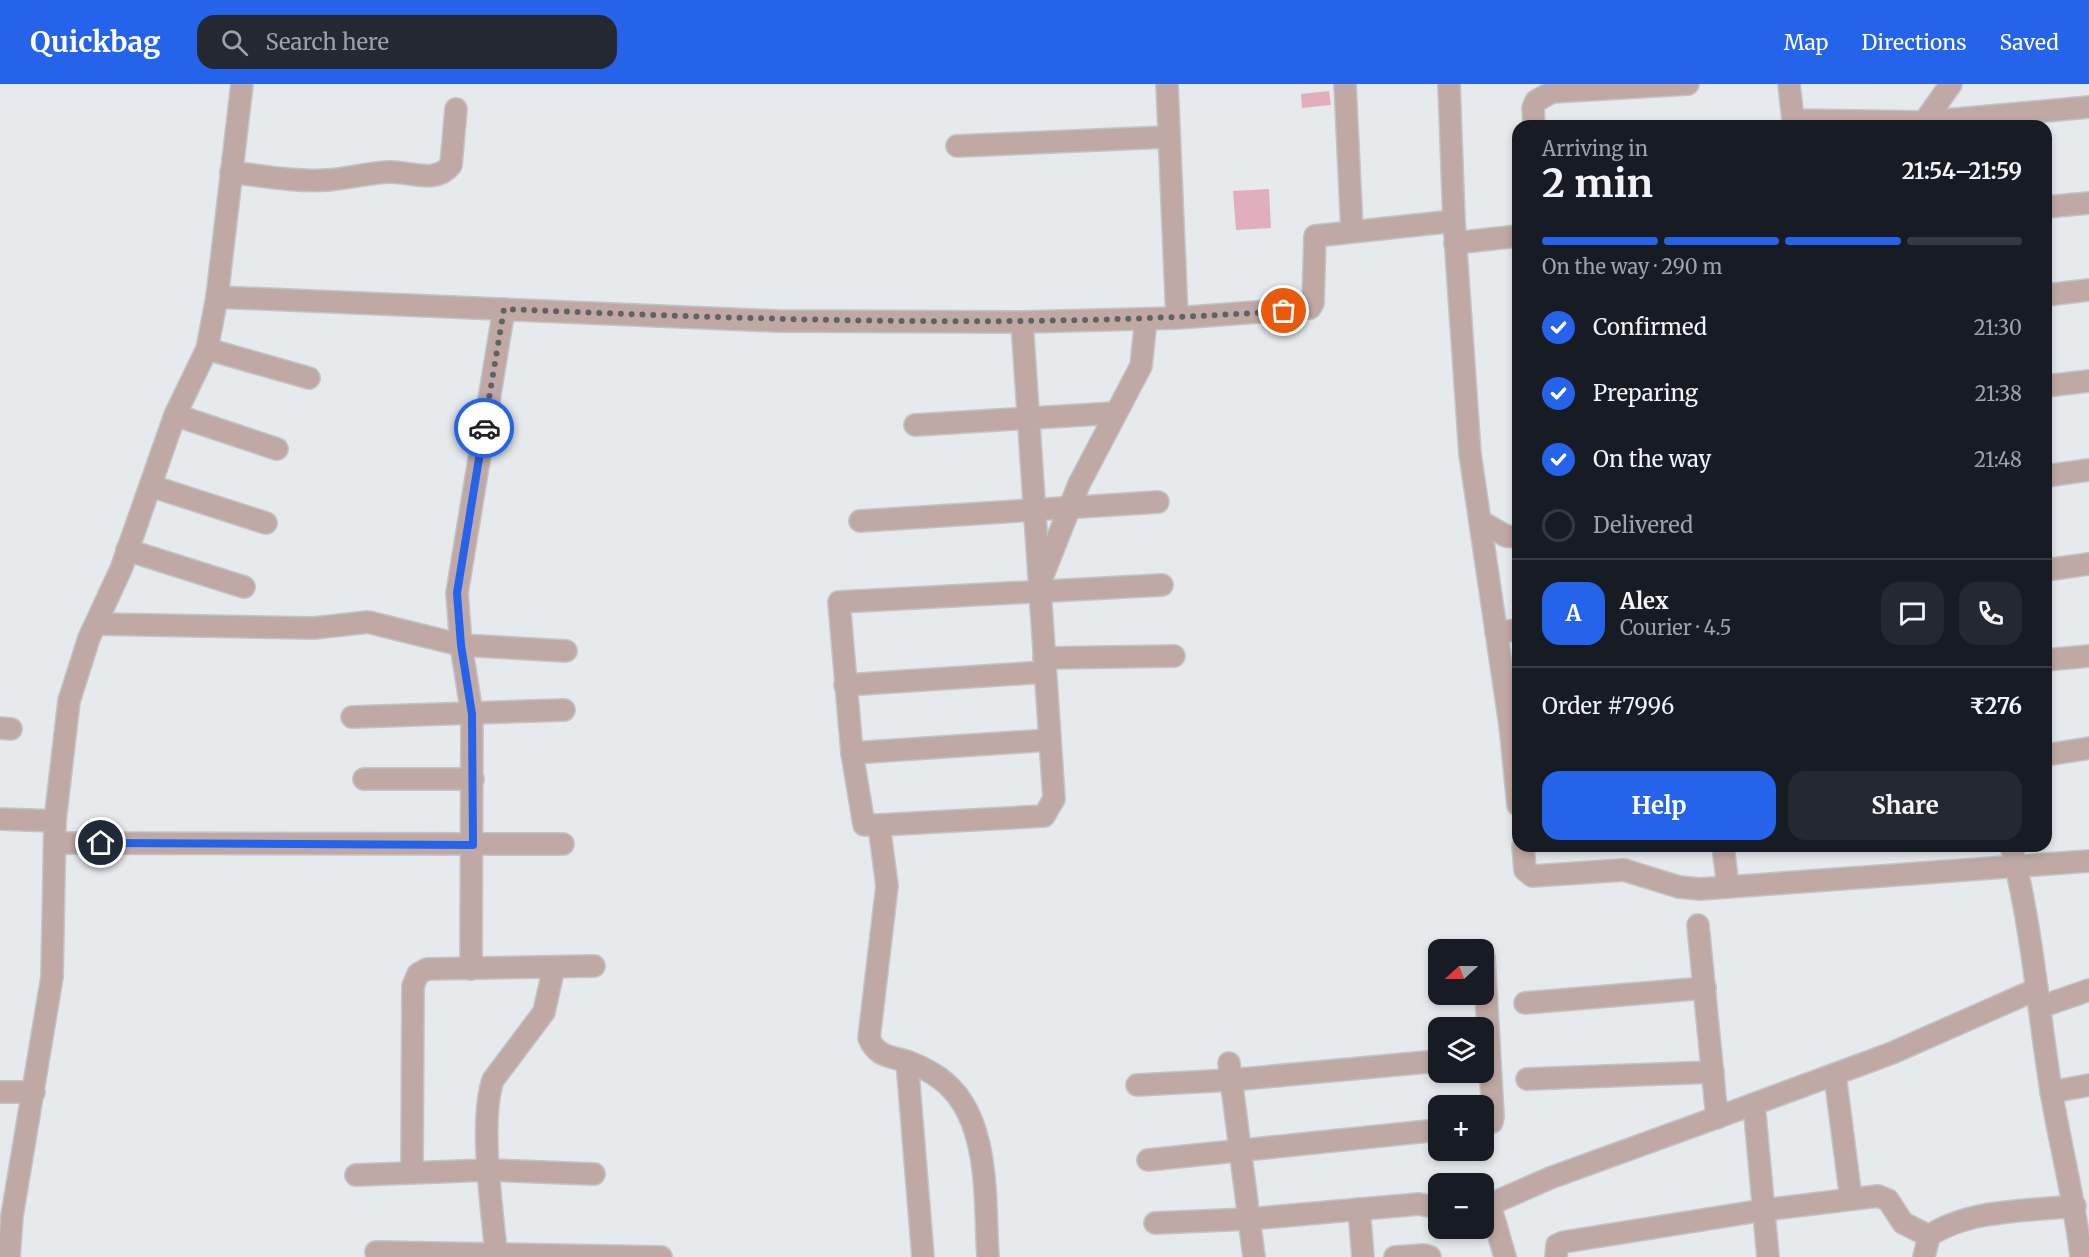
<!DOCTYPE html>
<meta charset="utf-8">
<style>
body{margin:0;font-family:Merriweather,serif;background:#242831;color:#f1f3f6;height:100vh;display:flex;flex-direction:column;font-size:22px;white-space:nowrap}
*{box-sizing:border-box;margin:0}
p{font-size:20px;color:#9ea1a6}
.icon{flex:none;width:33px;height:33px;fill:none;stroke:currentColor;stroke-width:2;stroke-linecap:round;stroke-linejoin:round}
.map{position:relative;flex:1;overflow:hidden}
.details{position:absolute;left:1512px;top:36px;width:540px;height:732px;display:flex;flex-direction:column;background:#171b24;border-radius:18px;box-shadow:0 3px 9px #0003}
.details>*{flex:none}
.needle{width:39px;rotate:249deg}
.controls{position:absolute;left:1428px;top:855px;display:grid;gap:12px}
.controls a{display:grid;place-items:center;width:66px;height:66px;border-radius:12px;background:#171b24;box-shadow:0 3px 9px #0003;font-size:30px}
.pin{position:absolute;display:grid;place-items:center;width:51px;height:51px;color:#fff;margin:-26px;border:3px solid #fff;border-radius:50%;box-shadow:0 2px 6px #0007}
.courier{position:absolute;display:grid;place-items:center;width:60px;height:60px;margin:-30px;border:4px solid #2563eb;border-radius:50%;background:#fff;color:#222;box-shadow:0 2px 8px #0007}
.headline em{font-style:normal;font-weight:700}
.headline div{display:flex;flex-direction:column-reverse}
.headline{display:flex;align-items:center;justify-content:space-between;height:102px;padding:0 30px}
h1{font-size:39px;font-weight:700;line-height:45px}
.bar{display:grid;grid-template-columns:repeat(4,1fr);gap:9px 6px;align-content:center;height:72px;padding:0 30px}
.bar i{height:8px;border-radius:4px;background:#363941}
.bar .selected{background:#2563eb}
.bar p{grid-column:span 4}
.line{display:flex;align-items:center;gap:15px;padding:0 30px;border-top:2px solid #363941}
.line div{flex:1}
.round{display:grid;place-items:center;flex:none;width:63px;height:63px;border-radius:18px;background:#242831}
ol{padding:0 30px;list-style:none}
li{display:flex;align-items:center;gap:18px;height:66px}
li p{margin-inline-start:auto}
li .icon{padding:6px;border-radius:50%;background:#2563eb;color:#fff;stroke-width:4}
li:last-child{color:#9ea1a6}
li i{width:33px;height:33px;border:3px solid #363941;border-radius:50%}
.cta{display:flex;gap:12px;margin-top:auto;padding:12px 30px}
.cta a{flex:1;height:69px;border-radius:18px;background:#2563eb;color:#fff;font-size:24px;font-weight:700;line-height:69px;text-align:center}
.cta a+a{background:#242831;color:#f1f3f6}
header{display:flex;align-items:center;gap:36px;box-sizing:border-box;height:84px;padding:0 30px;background:#2563eb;color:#fff}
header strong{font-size:28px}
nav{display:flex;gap:33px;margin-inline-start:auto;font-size:21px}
.search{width:420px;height:54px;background:#242831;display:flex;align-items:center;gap:15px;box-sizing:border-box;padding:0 21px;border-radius:18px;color:#9ea1a6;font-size:22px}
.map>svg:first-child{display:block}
.building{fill:#e1aebe}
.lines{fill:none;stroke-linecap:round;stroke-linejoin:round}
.street-casing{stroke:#c2c4c7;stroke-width:24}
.street{stroke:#c0a9a5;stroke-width:21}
.done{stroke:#606264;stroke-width:6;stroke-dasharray:0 10.8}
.route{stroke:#2563eb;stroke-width:8}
</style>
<header>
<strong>Quickbag</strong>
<div class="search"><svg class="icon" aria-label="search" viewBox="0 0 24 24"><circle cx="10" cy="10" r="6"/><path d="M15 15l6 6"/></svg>Search here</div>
<nav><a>Map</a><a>Directions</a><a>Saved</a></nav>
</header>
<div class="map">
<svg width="2089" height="1173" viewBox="0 0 2089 1173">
<rect width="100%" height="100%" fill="#e7eaed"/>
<!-- building -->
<g class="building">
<path d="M1329 7 1331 21 1302 24 1301 10Z"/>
<path d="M1269 105 1271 144 1236 146 1233 107Z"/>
</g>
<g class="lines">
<defs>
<g id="street">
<path d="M1167 0 1177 234"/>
<path d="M1345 0 1352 147"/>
<path d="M1789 0 1793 36 1924 38 1925 42"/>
<path d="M1924 38 2089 23"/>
<path d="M1924 38 1951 0"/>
<path d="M1534 42 1533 24 1536 17 1552 8 1688 0"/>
<path d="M957 62 1167 53"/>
<path d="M231 88C263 92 295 98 327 96 349 95 369 88 391 88 412 88 436 100 451 81L456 25"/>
<path d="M2046 123 2089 119"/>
<path d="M1454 137 1470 370 1510 641H1518"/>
<path d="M1455 159 1518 152"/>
<path d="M2046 211 2089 206"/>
<path d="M217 213 777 237 1022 238"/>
<path d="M207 265 309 294"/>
<path d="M2046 302 2089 297"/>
<path d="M175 331 277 365"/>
<path d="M915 341 1115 329"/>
<path d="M2046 392 2089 386"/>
<path d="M151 402 266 439"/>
<path d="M860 437 1158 418"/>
<path d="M1480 437 1506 452 1518 453"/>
<path d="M127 466 244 503"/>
<path d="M2046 486 2089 480"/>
<path d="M1041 496 1079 400 1141 282 1146 235"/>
<path d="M96 540 314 544 368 538 461 561 566 567"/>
<path d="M1496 548 1518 546"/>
<path d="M1044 574 1174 572"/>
<path d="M2046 576 2089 572"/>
<path d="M845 601 1045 588"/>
<path d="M352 633 564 626"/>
<path d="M1510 641 1518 721"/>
<path d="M0 644 11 645"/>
<path d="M852 669 1049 656"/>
<path d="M2046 671 2089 664"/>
<path d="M364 695H473"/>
<path d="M0 735 55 737"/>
<path d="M879 741 1044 732 1054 715 1022 238 1177 234 1310 224 1313 219 1315 152 1454 137 1449 0"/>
<path d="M55 759 563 760"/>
<path d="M1523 762 1525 786 1532 792 1624 786 1679 803 1700 805 2089 777"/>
<path d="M1723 762 1728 803"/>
<path d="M2011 762C2032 842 2038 925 2051 1006 2060 1062 2075 1116 2081 1173"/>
<path d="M1698 841 1717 1034"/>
<path d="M1484 873 1493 1032 1492 1038 1484 1041"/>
<path d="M471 885 472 630 461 561 457 509 504 225"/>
<path d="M1525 919 1705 904"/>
<path d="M2040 923 2089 906"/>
<path d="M907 977 923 1173"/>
<path d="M1229 979 1254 1173"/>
<path d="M1835 991 1851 1115"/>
<path d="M1527 995 1713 988"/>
<path d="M1137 1001 1231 996 1438 977"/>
<path d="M0 1008H34"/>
<path d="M2051 1008 2089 1001"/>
<path d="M1148 1076 1438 1046"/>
<path d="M412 1087 413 902 418 890 427 885 594 882"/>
<path d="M356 1091 489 1086 594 1090"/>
<path d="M1490 1121 1505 1173"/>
<path d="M1484 1123 1550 1094 1754 1020"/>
<path d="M1359 1125 1363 1173"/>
<path d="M1155 1139 1249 1135 1419 1120 1438 1124"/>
<path d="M376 1168 661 1173"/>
<path d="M496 1169C492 1123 479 1038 493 996L544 928 554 883"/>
<path d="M9 1173 12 1132 52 893 55 737 69 617 89 554 121 485 175 331 207 265 217 213 242 0"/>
<path d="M988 1173C984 1116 992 1030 938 993 929 987 916 980 905 977 889 972 876 972 869 954L887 802 879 741H864L852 669 839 518 1162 501"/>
<path d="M1395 1173 1424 1171 1430 1173"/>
<path d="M1556 1173 1557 1161 1564 1158 1764 1126 1878 1112 1888 1116 1903 1139 1929 1152"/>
<path d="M1768 1173 1754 1020 1892 969 2037 905"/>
<path d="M1924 1173 1929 1152C1969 1125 2029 1127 2075 1122"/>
</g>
</defs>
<!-- street casing -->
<use href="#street" class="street-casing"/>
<!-- street -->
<use href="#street" class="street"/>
</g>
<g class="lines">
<!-- done -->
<path class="done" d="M484 344 504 225C764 236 1024 245 1284 227"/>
<!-- route -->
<path class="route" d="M101 759 473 761 472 630 461 561 457 509 484 344"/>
</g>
</svg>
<div class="controls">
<a><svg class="needle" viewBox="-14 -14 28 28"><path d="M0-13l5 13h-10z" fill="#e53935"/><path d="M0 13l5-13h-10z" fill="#9ea1a6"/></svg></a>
<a><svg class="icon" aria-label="layers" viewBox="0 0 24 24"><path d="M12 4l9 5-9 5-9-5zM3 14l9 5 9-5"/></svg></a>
<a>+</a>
<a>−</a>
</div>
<div class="pin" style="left:1284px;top:227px;background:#ea580c"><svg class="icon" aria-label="bag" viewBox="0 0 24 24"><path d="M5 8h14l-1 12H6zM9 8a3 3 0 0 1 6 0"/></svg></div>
<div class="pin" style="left:101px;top:759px;background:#1f2937"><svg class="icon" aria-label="home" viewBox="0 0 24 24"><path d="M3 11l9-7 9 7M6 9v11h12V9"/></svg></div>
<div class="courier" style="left:484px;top:344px"><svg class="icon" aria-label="car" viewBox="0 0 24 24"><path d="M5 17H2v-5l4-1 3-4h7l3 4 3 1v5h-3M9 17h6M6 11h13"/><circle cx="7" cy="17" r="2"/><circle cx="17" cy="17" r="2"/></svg></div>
<section class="details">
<div class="headline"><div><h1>2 min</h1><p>Arriving in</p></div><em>21:54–21:59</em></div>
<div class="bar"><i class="selected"></i><i class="selected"></i><i class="selected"></i><i></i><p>On the way · 290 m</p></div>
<ol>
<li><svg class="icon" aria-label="check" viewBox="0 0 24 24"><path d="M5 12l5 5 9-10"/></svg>Confirmed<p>21:30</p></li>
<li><svg class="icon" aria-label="check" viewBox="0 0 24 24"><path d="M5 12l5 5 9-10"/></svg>Preparing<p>21:38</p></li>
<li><svg class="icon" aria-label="check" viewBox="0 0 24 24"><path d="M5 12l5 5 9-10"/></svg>On the way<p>21:48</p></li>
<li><i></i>Delivered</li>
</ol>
<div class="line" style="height:108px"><b class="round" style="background:#2563eb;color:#fff">A</b><div><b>Alex</b><p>Courier · 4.5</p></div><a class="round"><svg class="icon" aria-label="chat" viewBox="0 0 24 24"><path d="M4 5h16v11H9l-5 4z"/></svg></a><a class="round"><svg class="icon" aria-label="phone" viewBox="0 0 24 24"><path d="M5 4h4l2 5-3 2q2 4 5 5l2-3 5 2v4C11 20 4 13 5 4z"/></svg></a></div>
<div class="line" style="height:78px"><div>Order #7996</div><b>₹276</b></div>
<div class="cta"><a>Help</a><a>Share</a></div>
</section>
</div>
